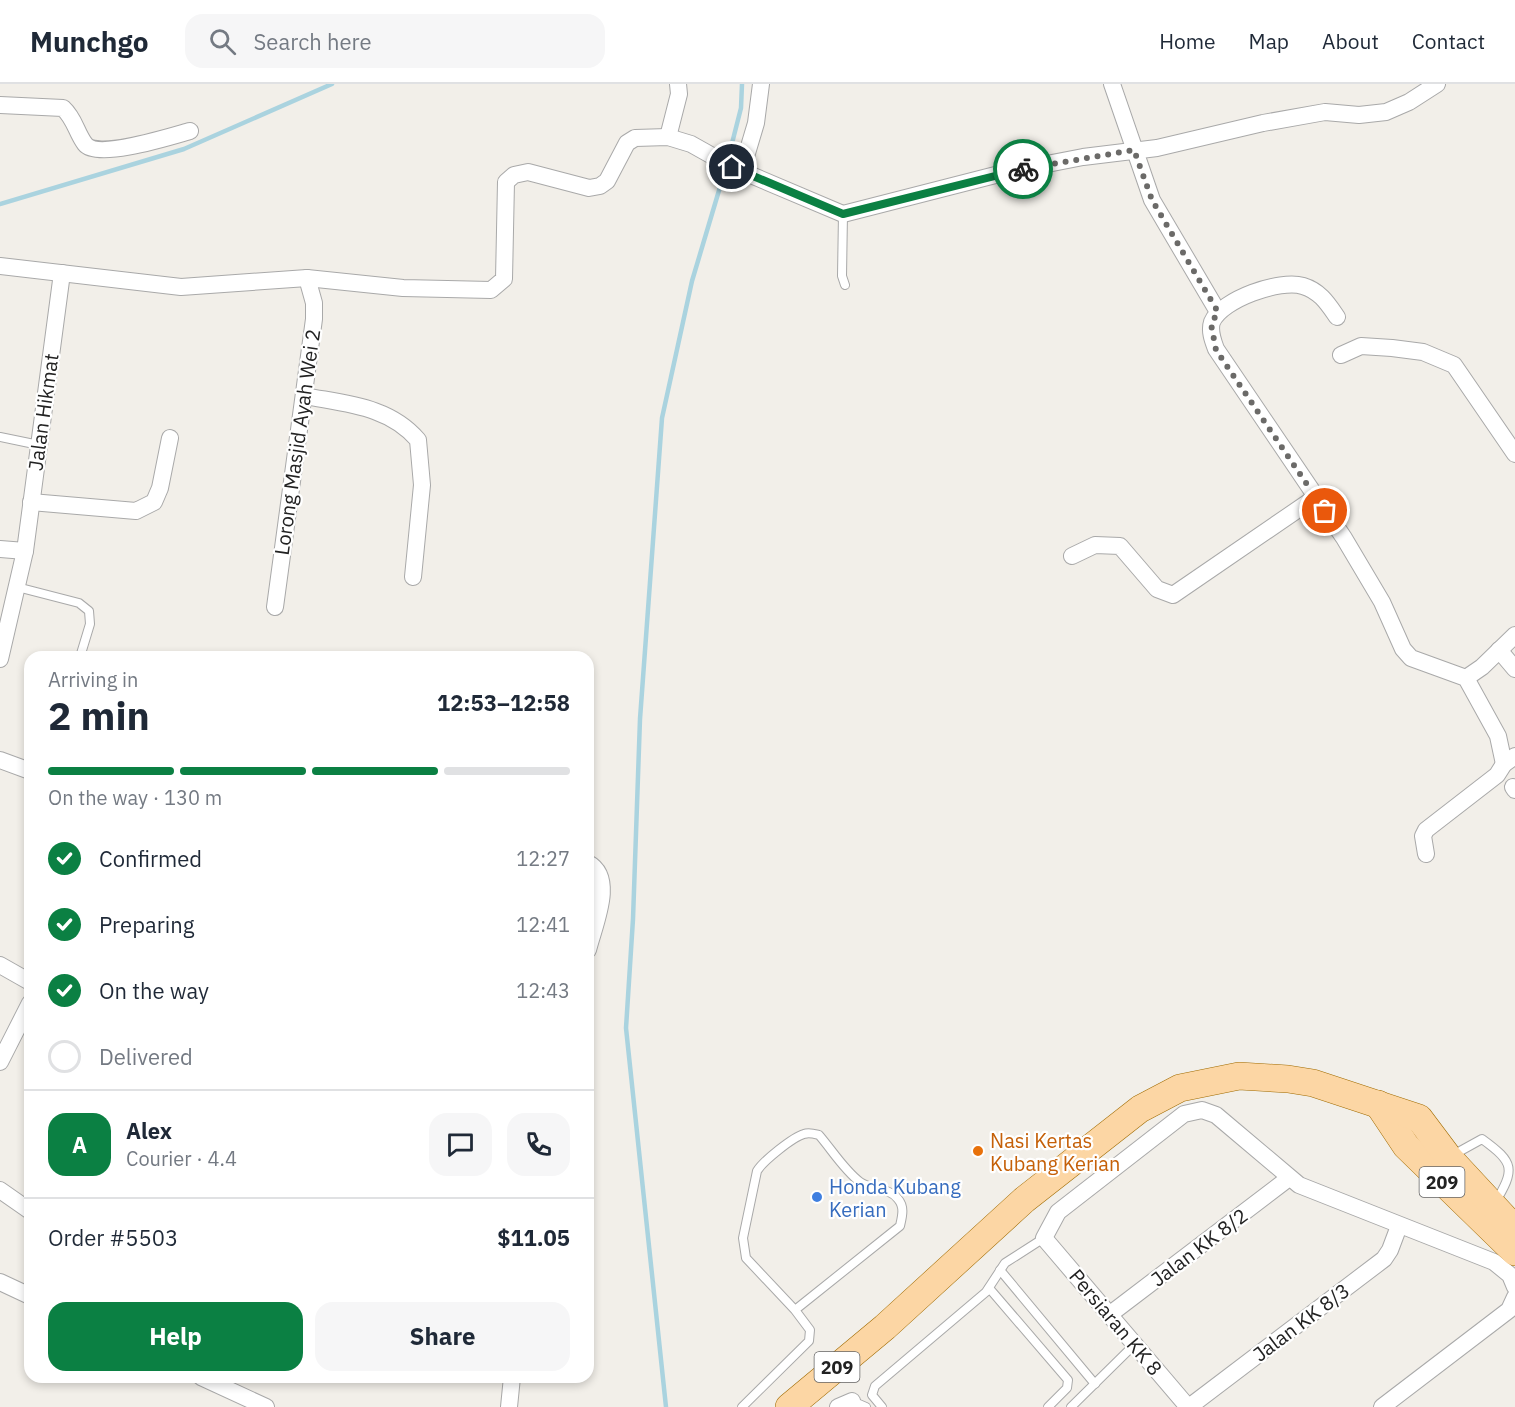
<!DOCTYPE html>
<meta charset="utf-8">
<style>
body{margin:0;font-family:"IBM Plex Sans",sans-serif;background:#f6f6f7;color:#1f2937;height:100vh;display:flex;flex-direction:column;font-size:22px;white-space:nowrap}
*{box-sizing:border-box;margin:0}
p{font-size:20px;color:#747a83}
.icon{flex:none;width:33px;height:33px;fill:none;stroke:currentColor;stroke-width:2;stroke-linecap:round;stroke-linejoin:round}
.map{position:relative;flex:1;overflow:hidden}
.panel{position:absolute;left:24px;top:567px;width:570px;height:732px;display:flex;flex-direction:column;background:#fff;border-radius:18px;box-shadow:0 3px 9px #0003}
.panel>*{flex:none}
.pin{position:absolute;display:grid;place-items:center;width:51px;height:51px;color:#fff;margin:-26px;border:3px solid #fff;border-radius:50%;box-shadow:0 2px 6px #0007}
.courier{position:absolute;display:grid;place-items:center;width:60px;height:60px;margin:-30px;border:4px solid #0b8043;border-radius:50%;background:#fff;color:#222;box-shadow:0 2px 8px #0007}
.head em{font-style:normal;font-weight:800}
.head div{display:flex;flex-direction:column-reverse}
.head{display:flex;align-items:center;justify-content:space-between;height:102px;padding:0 24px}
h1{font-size:39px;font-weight:800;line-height:45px}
.bar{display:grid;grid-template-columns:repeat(4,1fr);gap:9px 6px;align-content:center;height:72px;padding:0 24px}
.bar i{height:8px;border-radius:4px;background:#e0e1e3}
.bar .current{background:#0b8043}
.bar p{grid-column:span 4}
.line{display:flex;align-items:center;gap:15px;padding:0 24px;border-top:2px solid #e0e1e3}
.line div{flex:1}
.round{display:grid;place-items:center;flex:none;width:63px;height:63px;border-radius:18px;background:#f6f6f7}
ol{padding:0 24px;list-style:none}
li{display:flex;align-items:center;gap:18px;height:66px}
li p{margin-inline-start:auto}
li .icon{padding:6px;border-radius:50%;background:#0b8043;color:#fff;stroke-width:4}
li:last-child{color:#747a83}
li i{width:33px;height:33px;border:3px solid #e0e1e3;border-radius:50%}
.button{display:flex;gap:12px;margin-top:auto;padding:12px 24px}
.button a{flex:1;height:69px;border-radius:18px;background:#0b8043;color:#fff;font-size:24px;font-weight:800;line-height:69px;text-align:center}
.button a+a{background:#f6f6f7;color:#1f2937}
header{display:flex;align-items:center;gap:36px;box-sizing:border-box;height:84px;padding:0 30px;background:#fff;border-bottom:2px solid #e0e1e3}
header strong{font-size:28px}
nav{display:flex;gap:33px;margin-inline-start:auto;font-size:21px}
.search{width:420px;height:54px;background:#f6f6f7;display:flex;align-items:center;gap:15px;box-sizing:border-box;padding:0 21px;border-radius:18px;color:#747a83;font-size:22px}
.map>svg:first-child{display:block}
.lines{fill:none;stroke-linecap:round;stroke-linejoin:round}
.stream{stroke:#aad3df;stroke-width:4.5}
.lane-casing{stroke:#a9a9a9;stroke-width:10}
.street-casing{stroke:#a9a9a9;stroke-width:18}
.primary-casing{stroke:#a06b00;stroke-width:28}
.lane{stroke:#fff;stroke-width:8}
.street{stroke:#fff;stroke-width:16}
.primary{stroke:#fcd6a4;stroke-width:27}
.done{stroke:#6b6a68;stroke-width:6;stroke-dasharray:0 10.8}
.route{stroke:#0b8043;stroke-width:8}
.food-dot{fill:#e8710a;stroke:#fff;stroke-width:2}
.shop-dot{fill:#3f7fe0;stroke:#fff;stroke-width:2}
.labels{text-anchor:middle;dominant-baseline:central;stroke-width:4.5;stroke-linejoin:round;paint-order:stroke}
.shield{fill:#fff;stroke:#646464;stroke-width:1.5}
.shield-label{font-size:18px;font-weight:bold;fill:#222}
.street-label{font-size:20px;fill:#222;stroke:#fff}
.food-label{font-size:20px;fill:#c56008;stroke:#fff;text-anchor:start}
.shop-label{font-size:20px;fill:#366cbe;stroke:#fff;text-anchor:start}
</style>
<header>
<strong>Munchgo</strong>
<div class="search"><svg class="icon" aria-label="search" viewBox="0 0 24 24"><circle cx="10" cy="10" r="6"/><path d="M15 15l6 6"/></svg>Search here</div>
<nav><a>Home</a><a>Map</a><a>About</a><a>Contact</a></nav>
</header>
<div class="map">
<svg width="1515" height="1323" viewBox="0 0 1515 1323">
<rect width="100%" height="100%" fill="#f2efe9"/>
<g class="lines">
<!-- stream -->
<g class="stream">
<path d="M728 75 741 24 742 0"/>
<path d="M0 120 184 65 332 0"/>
<path d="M666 1323 626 944 633 835 640 635 662 334 692 197 726 83"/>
</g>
<defs>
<g id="lane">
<path d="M843 130 842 192 845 201"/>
<path d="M0 353 39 361"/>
<path d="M17 503 79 519 89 527 90 540 80 573"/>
<path d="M1453 1071 1482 1055C1515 1079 1515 1085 1495 1119"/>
<path d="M1000 1186 1095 1300"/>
<path d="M989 1204 1068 1296 1067 1304 1048 1323"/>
<path d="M852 1317 866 1323"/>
<path d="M742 1323 809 1257 810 1246 795 1226 746 1174 743 1154 757 1087C763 1077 793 1053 804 1050 809 1048 815 1050 819 1051 832 1066 844 1086 860 1098 871 1106 889 1103 898 1115 905 1123 902 1133 900 1142L795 1226"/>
<path d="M882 1323 872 1311 875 1302 986 1208 1005 1179 1044 1154"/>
<path d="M1071 1323 1134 1261"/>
</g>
<g id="street">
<path d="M1112 0 1152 116 1218 228"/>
<path d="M0 21 63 24C75 35 76 48 85 60 97 76 172 52 190 47"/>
<path d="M668 53 679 10 678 0"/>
<path d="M742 86 756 39 761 0"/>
<path d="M0 182 181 203 307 194 403 204 491 206 504 195 506 98 514 91 528 88 589 104 600 102 607 97 627 59 635 54 668 53 691 60 732 83 843 130 1011 87 1083 73 1157 64 1263 39 1325 28 1359 31 1386 28 1409 18 1437 0"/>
<path d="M1337 233C1328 220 1320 207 1303 202 1280 195 1222 215 1212 238 1209 247 1213 257 1216 265L1344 454 1382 518 1403 565 1411 574 1466 594 1498 652 1504 680"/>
<path d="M1341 271 1361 262 1392 264 1423 268 1454 281 1515 370"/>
<path d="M305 312C346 320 389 322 418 356L422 401 413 493"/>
<path d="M31 418 136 427 154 418 160 404 170 354"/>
<path d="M0 465 25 467"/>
<path d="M1072 472 1095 461 1120 462 1157 505 1173 511 1316 413"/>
<path d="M275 523 314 235V219L307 194"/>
<path d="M1499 566 1515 585"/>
<path d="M0 575 25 467 62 189"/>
<path d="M1466 594 1482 583 1515 551"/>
<path d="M0 676 30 687"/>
<path d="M1513 703 1515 706"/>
<path d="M1426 770 1423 752 1426 746 1497 691 1504 680 1515 672"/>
<path d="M588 779C616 794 594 841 588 866"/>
<path d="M0 881 30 898"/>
<path d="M0 978 30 919"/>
<path d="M0 1106 30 1127"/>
<path d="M0 1198 30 1212"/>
<path d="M1109 1231 1289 1094"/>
<path d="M201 1293 266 1323"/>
<path d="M509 1323 512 1293"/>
<path d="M838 1323 852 1317"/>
<path d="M1188 1323 1044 1154 1058 1128 1184 1030 1202 1026 1216 1031 1299 1101 1494 1178 1510 1191 1515 1203"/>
<path d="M1189 1323 1384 1175 1390 1166 1399 1142"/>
<path d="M1382 1323 1509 1226 1515 1213"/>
</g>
<g id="primary">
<path d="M1378 1020 1406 1062 1515 1168"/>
<path d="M789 1323 885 1243 1024 1116 1140 1025 1180 1004 1239 992 1288 995 1313 999 1419 1034 1449 1074 1515 1145"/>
</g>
</defs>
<!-- lane casing -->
<use href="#lane" class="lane-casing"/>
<!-- street casing -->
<use href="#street" class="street-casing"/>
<!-- primary casing -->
<use href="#primary" class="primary-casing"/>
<!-- lane -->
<use href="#lane" class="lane"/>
<!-- street -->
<use href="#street" class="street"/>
<!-- primary -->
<use href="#primary" class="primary"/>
</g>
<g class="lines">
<!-- done -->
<path class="done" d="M1023 85 1134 66 1152 116 1218 228 1211 240 1216 266 1325 427"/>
<!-- route -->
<path class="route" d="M732 83 843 130 1023 85"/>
</g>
<!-- markers -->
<circle class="food-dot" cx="978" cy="1067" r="6"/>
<circle class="shop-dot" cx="817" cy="1113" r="6"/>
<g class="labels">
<!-- shield labels -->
<g class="shield">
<rect x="1419.5" y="1083" width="45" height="30" rx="4.5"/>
<rect x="814.5" y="1268" width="45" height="30" rx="4.5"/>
</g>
<g class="shield-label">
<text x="1442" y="1098">209</text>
<text x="837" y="1283">209</text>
</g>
<!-- street labels -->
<g class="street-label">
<text transform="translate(43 328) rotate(-82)">Jalan Hikmat</text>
<text transform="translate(297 358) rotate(-82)">Lorong Masjid Ayah Wei 2</text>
<text transform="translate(1199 1163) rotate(-37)">Jalan KK 8/2</text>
<text transform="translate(1116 1238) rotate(50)">Persiaran KK 8</text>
<text transform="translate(1301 1238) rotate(-37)">Jalan KK 8/3</text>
</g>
<!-- food labels -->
<g class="food-label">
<text x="990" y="1056">Nasi Kertas<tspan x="990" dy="23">Kubang Kerian</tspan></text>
</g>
<!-- shop labels -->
<g class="shop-label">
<text x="829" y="1102">Honda Kubang<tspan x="829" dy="23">Kerian</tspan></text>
</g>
</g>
</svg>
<div class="pin" style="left:1325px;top:427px;background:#ea580c"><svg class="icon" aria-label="bag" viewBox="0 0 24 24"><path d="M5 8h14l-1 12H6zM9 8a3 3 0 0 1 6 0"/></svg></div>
<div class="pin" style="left:732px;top:83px;background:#1f2937"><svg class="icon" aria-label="home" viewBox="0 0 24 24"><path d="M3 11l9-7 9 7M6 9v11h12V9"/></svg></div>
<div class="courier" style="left:1023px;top:85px"><svg class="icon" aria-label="bike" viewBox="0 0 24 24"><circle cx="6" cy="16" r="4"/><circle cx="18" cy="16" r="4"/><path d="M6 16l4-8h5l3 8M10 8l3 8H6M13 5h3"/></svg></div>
<section class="panel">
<div class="head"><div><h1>2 min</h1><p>Arriving in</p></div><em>12:53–12:58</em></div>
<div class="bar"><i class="current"></i><i class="current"></i><i class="current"></i><i></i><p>On the way · 130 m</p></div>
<ol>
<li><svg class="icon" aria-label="check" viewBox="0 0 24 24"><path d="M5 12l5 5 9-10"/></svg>Confirmed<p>12:27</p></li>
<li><svg class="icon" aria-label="check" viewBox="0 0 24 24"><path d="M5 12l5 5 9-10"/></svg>Preparing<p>12:41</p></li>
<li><svg class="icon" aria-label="check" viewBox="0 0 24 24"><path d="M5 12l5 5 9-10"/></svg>On the way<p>12:43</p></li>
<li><i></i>Delivered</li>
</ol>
<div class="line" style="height:108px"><b class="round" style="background:#0b8043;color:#fff">A</b><div><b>Alex</b><p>Courier · 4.4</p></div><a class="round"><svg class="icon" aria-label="chat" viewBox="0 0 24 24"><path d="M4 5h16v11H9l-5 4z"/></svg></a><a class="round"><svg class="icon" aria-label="phone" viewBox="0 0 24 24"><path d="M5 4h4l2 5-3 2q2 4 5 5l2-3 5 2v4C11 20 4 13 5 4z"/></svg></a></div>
<div class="line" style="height:78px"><div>Order #5503</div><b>$11.05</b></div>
<div class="button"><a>Help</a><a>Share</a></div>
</section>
</div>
